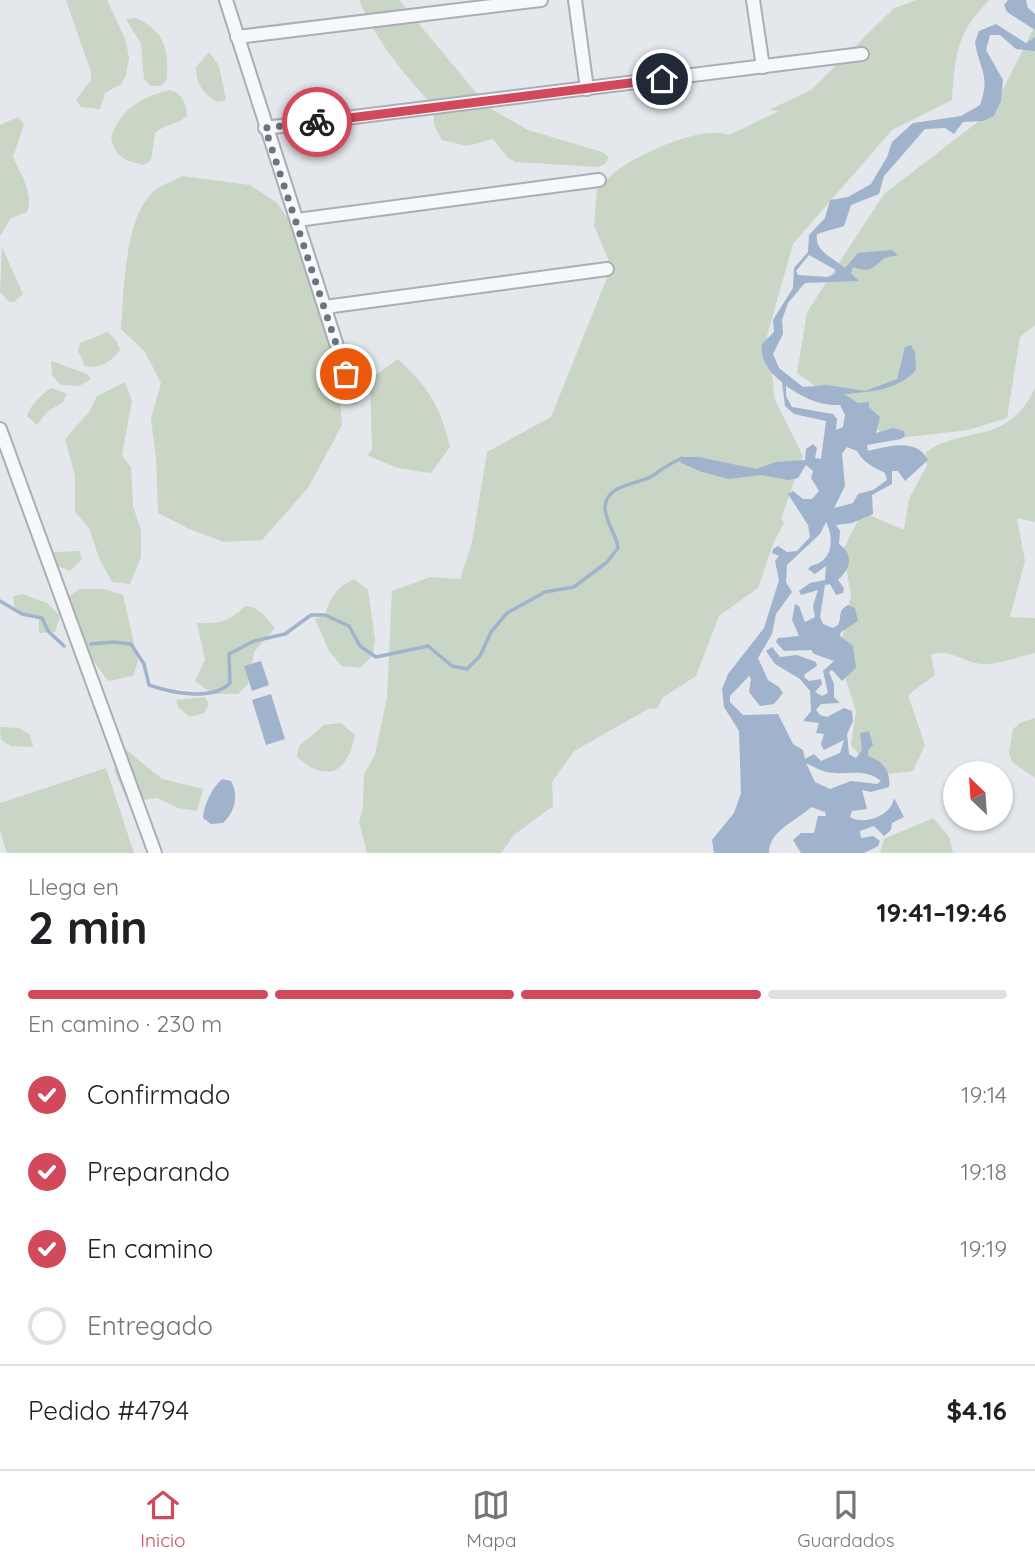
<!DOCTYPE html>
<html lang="es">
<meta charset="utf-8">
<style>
body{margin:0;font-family:Quicksand,sans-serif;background:#f2f2f2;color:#202124;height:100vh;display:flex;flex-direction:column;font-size:26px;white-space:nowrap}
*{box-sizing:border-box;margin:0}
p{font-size:23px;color:#757577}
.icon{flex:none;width:38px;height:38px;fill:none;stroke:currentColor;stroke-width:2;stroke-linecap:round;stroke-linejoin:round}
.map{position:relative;height:853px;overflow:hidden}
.sheet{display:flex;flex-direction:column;background:#fff;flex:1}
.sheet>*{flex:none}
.needle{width:46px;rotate:335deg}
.buttons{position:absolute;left:943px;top:761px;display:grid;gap:14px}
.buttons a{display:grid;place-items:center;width:70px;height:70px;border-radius:50%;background:#fff;box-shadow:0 2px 5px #0004;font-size:35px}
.pin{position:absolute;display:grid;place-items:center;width:60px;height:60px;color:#fff;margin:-30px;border:4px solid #fff;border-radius:50%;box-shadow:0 2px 7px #0007}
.courier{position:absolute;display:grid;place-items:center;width:70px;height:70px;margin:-35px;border:5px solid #d1495b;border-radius:50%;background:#fff;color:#222;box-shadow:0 2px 9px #0007}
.head em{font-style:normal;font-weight:800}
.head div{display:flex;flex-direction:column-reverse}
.head{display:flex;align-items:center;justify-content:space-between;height:119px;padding:0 28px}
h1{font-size:46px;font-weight:800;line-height:52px}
.bar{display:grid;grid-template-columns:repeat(4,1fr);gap:10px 7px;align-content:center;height:84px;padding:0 28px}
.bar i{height:9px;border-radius:5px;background:#e0e0e0}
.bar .selected{background:#d1495b}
.bar p{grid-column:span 4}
.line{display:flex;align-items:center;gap:18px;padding:0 28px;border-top:2px solid #e0e0e0}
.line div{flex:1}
ol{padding:0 28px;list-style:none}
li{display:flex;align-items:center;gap:21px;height:77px}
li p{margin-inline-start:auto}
li .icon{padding:7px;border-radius:50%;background:#d1495b;color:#fff;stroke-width:4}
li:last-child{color:#757577}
li i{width:38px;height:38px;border:4px solid #e0e0e0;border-radius:50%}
.tab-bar{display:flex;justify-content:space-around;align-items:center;height:98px;border-top:2px solid #e0e0e0;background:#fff;font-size:19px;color:#757577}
.tab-bar a{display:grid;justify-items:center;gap:4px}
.tab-bar .selected{color:#d1495b}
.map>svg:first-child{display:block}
.green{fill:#c9d6c5}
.water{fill:#9fb4cc;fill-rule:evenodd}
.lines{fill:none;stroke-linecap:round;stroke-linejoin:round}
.stream{stroke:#9fb4cc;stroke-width:3.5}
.street-casing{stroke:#a9aeb7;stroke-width:16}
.street{stroke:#f7f8fa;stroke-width:12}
.done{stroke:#6c737f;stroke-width:7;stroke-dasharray:0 12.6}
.route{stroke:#d1495b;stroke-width:9}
</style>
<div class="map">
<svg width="1035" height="853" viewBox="0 0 1035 853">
<rect width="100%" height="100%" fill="#e4e7ec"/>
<!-- green -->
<g class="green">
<path d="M66 0H107L126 41 129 58 126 76 121 84 105 93 100 109 81 107 76 100 91 80V72Z"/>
<path d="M359 0H399L488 107 528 130 602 152 609 157 605 164 597 167 516 162 508 158 493 139 467 146 442 140 434 125V107C404 74 376 41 359 0Z"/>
<path d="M917 0H990C956 31 955 57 952 100L892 130 793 244 767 336 775 400 803 456 781 519 784 523 773 544 758 588 719 616 696 676 662 698 658 708 648 709 574 751 552 782 553 806 514 835 501 853H367L359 822 363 806 364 774 375 755 387 697 392 591 430 577 460 579 472 543 487 452 551 417 609 273 608 259 594 225 597 189C605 182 613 172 622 167 646 151 703 125 729 135L779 111 769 110 811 90 894 8Z"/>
<path d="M135 18C164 30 169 48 167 79L161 86H151L144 79 141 44 126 19Z"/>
<path d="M1035 26V325L1020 337 1007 418 968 430 891 439 797 373 807 312 884 194 992 111Z"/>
<path d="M209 52 219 66 226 100 218 102C203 94 196 84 196 67Z"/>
<path d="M170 90C183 94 186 103 187 116 177 125 165 124 155 133L151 160 144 165C126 161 117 159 111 139 118 111 142 96 170 90Z"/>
<path d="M18 117 24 124 13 157C21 175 34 193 27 212L11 218 0 236V125Z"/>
<path d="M182 176 250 185 277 203 296 231 313 294 337 359 342 425 308 488 262 540 224 542 189 529 158 513 156 459 151 419 161 383 145 352 121 329C124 292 124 219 153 192 160 185 174 181 182 176Z"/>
<path d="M2 247 23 294 14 302H9L0 292Z"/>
<path d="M108 332 117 342 120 350C112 361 99 370 85 366L78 351 80 343Z"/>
<path d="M398 359C429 388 440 406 450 447L431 473 397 468 367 455 372 449 370 379Z"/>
<path d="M51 361 87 374 91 379 79 386 61 385 52 375Z"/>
<path d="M125 382 132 401 122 455 131 467 133 506 141 530V557L130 584 112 582 99 558 89 528 75 512V476L65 439 89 412 97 396Z"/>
<path d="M52 388 67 394 63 402 47 412 37 425 27 416C29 407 44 391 52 388Z"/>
<path d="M1035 388V522L1017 518 1025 561 1010 617 1035 618V653C1020 656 1001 664 985 664 966 665 951 647 931 655L935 675 908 695 925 745 913 771 891 774 863 768V759L851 745 856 711 846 681 840 649 851 595 843 550 862 512 904 530 909 499 927 465 926 452C966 424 1007 447 1035 388Z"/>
<path d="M79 551 82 559 70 571 54 565V552Z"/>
<path d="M354 579 368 590 375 639 373 655 360 668 342 666 329 651 315 619 325 616C330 597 336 588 354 579Z"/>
<path d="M79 589H104L123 595 138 661 133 676 108 681 82 645 66 599Z"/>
<path d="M22 594 47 603 60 616 55 632 39 633V617L15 610 13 596Z"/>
<path d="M245 606C259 606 267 619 275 628L254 652 248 684 238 694H213L195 681 205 660 197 623C219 624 229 622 245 606Z"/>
<path d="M205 697 209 704 204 713 190 717 178 707 176 700Z"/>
<path d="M1035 718V778L1012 762 1009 753 1013 729 1020 723Z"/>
<path d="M341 723 355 735C348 771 328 785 297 757L299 746 324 725Z"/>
<path d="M0 727 19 728 30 735 33 747 11 746 1 740Z"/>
<path d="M124 748 162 779 203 789 197 811 178 808 157 798 128 802 114 770Z"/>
<path d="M106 768 134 853H7L0 831V803Z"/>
<path d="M933 818 949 837 953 853H880L884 839Z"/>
</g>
<!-- water -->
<g class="water">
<path d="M1008 0H1026L1028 8 1035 14V30L1007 12 1004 5Z"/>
<path d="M996 24 1026 43 1035 37V51L1016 49 1000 35H990L986 50 1003 80 1001 101 994 116 983 121 963 122 954 134 945 128 925 129 884 176 879 194 851 205 844 226 817 234C814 252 834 258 845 268L858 253 892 250 898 255C893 257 886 256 882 260 870 271 868 272 853 267L851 273 859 281 805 283 788 303 782 320 783 334 773 354 779 368 803 387 827 385 865 391 897 379 905 347 911 345 915 352 916 370C898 391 868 392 844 394L858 403 869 402V407L880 417 876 433 893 428 904 431 905 436 901 439 867 445 868 451C887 447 916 437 928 460L905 481 898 471H892V484L872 495 873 514 852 523 836 525 840 531 839 544C854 555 851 568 838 580L844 588 843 593 836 595 830 584 825 585 820 617 823 624 833 628 838 625C843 616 836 612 848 605L855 608 858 621 841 632 840 636 853 646 856 668 842 681 832 670 829 672 834 684V697L840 703 821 704 816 710 820 715 827 717 844 708 852 711 853 721 847 734 849 754 856 758 862 750 860 733 869 731 873 745 868 750V756C883 761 891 771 889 787L871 792 862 790 867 809 852 811 850 817C865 826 892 815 894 798L904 817 892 823 891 830 884 836 874 826 860 831 861 838 873 836 880 841 878 846 864 853H801L793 840 801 833H814L818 816H826L825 812 811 807C797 821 769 830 769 853H714L712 840 734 813 741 793 739 731 724 707 722 689 728 674 764 628 779 580 775 561 779 556 772 553 773 549 778 546 787 552 797 551 810 537 808 525 788 494 793 491 803 499H812L819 491 811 478 813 471 806 465 798 478 789 480 761 475 729 479 702 472 681 463 680 457H699L756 469 776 462 805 460 806 449 813 444 817 448 815 458 821 459 826 421 794 414 785 406 782 382C770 373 760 360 762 344L774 332 773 320 793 288 794 268 808 252 809 235 825 218 830 200 848 197 871 184 887 157 892 142 913 123 961 116 980 105C991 75 979 69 975 42L979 31ZM809 255 836 270 835 274 827 277 798 275 796 271ZM786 386C803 397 818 406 840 405L845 415 843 427 836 430 837 419 833 414 792 407 786 396ZM847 447 857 451C865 464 872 466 885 473L887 480 873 490 858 494 853 503 834 508 845 486 842 454ZM826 522C832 533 834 552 822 561 816 566 812 563 808 569L815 574 826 566 825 580 810 583 799 591 801 595 818 590 813 606 815 617 805 622 799 606 795 604 792 620 799 636 778 638 776 642 784 651 811 650 814 654 834 661 823 671 828 693 822 696 815 692 822 684 821 679 809 681 804 677 805 674 817 666 816 662 797 655 780 657 772 647 766 651 775 664 800 679 810 691 811 711 803 721 819 723 816 733 824 734 821 744 824 750 844 740 840 753 821 761 814 754 805 759 803 750 793 744 778 714 743 715 730 702V696L749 676 751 679 749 692 760 706 774 704 783 693 779 687 768 680 758 658 772 634 776 614 792 592 786 582 787 565 820 534ZM806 763C813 766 819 770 826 772 845 776 865 767 881 781L877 784 851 781 830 789 815 782Z"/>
<path d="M261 661 269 685 252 691 244 666Z"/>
<path d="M271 694 285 739 266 745 252 700Z"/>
<path d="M222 779 231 781C239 795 235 812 223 823L211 824 203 818C204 804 212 788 222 779Z"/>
</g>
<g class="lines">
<!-- stream -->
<g class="stream">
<path d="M0 601 22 614 42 618 48 631 64 646"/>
<path d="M91 644 113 642 131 644 144 664 149 685C169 692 212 702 230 683L229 654 254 641 285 634 311 615H325L349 626 360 646 376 657 428 646 452 666 467 669 480 656 491 632 507 613 545 592 574 587 607 562 618 548C616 533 604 520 605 506 608 483 639 485 654 475 663 468 671 463 682 458"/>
</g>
<defs>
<g id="street">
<path d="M226 0 353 396"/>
<path d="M575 0 587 89"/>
<path d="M753 0 763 67"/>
<path d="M237 37 541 0"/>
<path d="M265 128 862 54"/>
<path d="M297 220 599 180"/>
<path d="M325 307 607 269"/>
<path d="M0 429 155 853"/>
</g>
</defs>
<!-- street casing -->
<use href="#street" class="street-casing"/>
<!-- street -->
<use href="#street" class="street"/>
</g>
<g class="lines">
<!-- done -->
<path class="done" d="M317 122 265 128 346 374"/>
<!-- route -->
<path class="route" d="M317 122 662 79"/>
</g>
</svg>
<div class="buttons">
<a><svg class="needle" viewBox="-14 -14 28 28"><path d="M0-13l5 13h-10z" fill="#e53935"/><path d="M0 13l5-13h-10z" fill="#757577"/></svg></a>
</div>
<div class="pin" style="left:346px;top:374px;background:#ea580c"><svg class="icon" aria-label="bag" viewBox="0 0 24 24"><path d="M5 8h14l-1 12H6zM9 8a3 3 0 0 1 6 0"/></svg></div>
<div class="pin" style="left:662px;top:79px;background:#1f2937"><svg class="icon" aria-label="home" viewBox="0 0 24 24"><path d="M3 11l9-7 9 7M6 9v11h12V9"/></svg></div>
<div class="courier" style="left:317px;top:122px"><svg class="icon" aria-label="bike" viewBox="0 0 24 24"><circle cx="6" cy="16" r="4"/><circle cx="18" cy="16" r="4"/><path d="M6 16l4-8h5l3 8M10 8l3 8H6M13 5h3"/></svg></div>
</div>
<section class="sheet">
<div class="head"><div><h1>2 min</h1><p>Llega en</p></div><em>19:41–19:46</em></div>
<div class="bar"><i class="selected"></i><i class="selected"></i><i class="selected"></i><i></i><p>En camino · 230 m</p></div>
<ol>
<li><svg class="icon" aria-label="check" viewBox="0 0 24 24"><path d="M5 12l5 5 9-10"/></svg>Confirmado<p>19:14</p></li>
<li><svg class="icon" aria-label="check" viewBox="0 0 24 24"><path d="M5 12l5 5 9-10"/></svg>Preparando<p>19:18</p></li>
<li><svg class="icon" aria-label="check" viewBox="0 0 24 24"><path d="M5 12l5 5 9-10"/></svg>En camino<p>19:19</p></li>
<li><i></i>Entregado</li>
</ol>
<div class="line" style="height:91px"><div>Pedido #4794</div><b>$4.16</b></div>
</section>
<nav class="tab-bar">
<a class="selected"><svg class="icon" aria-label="home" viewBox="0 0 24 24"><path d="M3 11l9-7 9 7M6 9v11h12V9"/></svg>Inicio</a>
<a><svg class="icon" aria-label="map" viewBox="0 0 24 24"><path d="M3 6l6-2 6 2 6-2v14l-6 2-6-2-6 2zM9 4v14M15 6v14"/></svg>Mapa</a>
<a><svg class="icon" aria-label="saved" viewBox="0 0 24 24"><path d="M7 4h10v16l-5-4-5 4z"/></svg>Guardados</a>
</nav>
